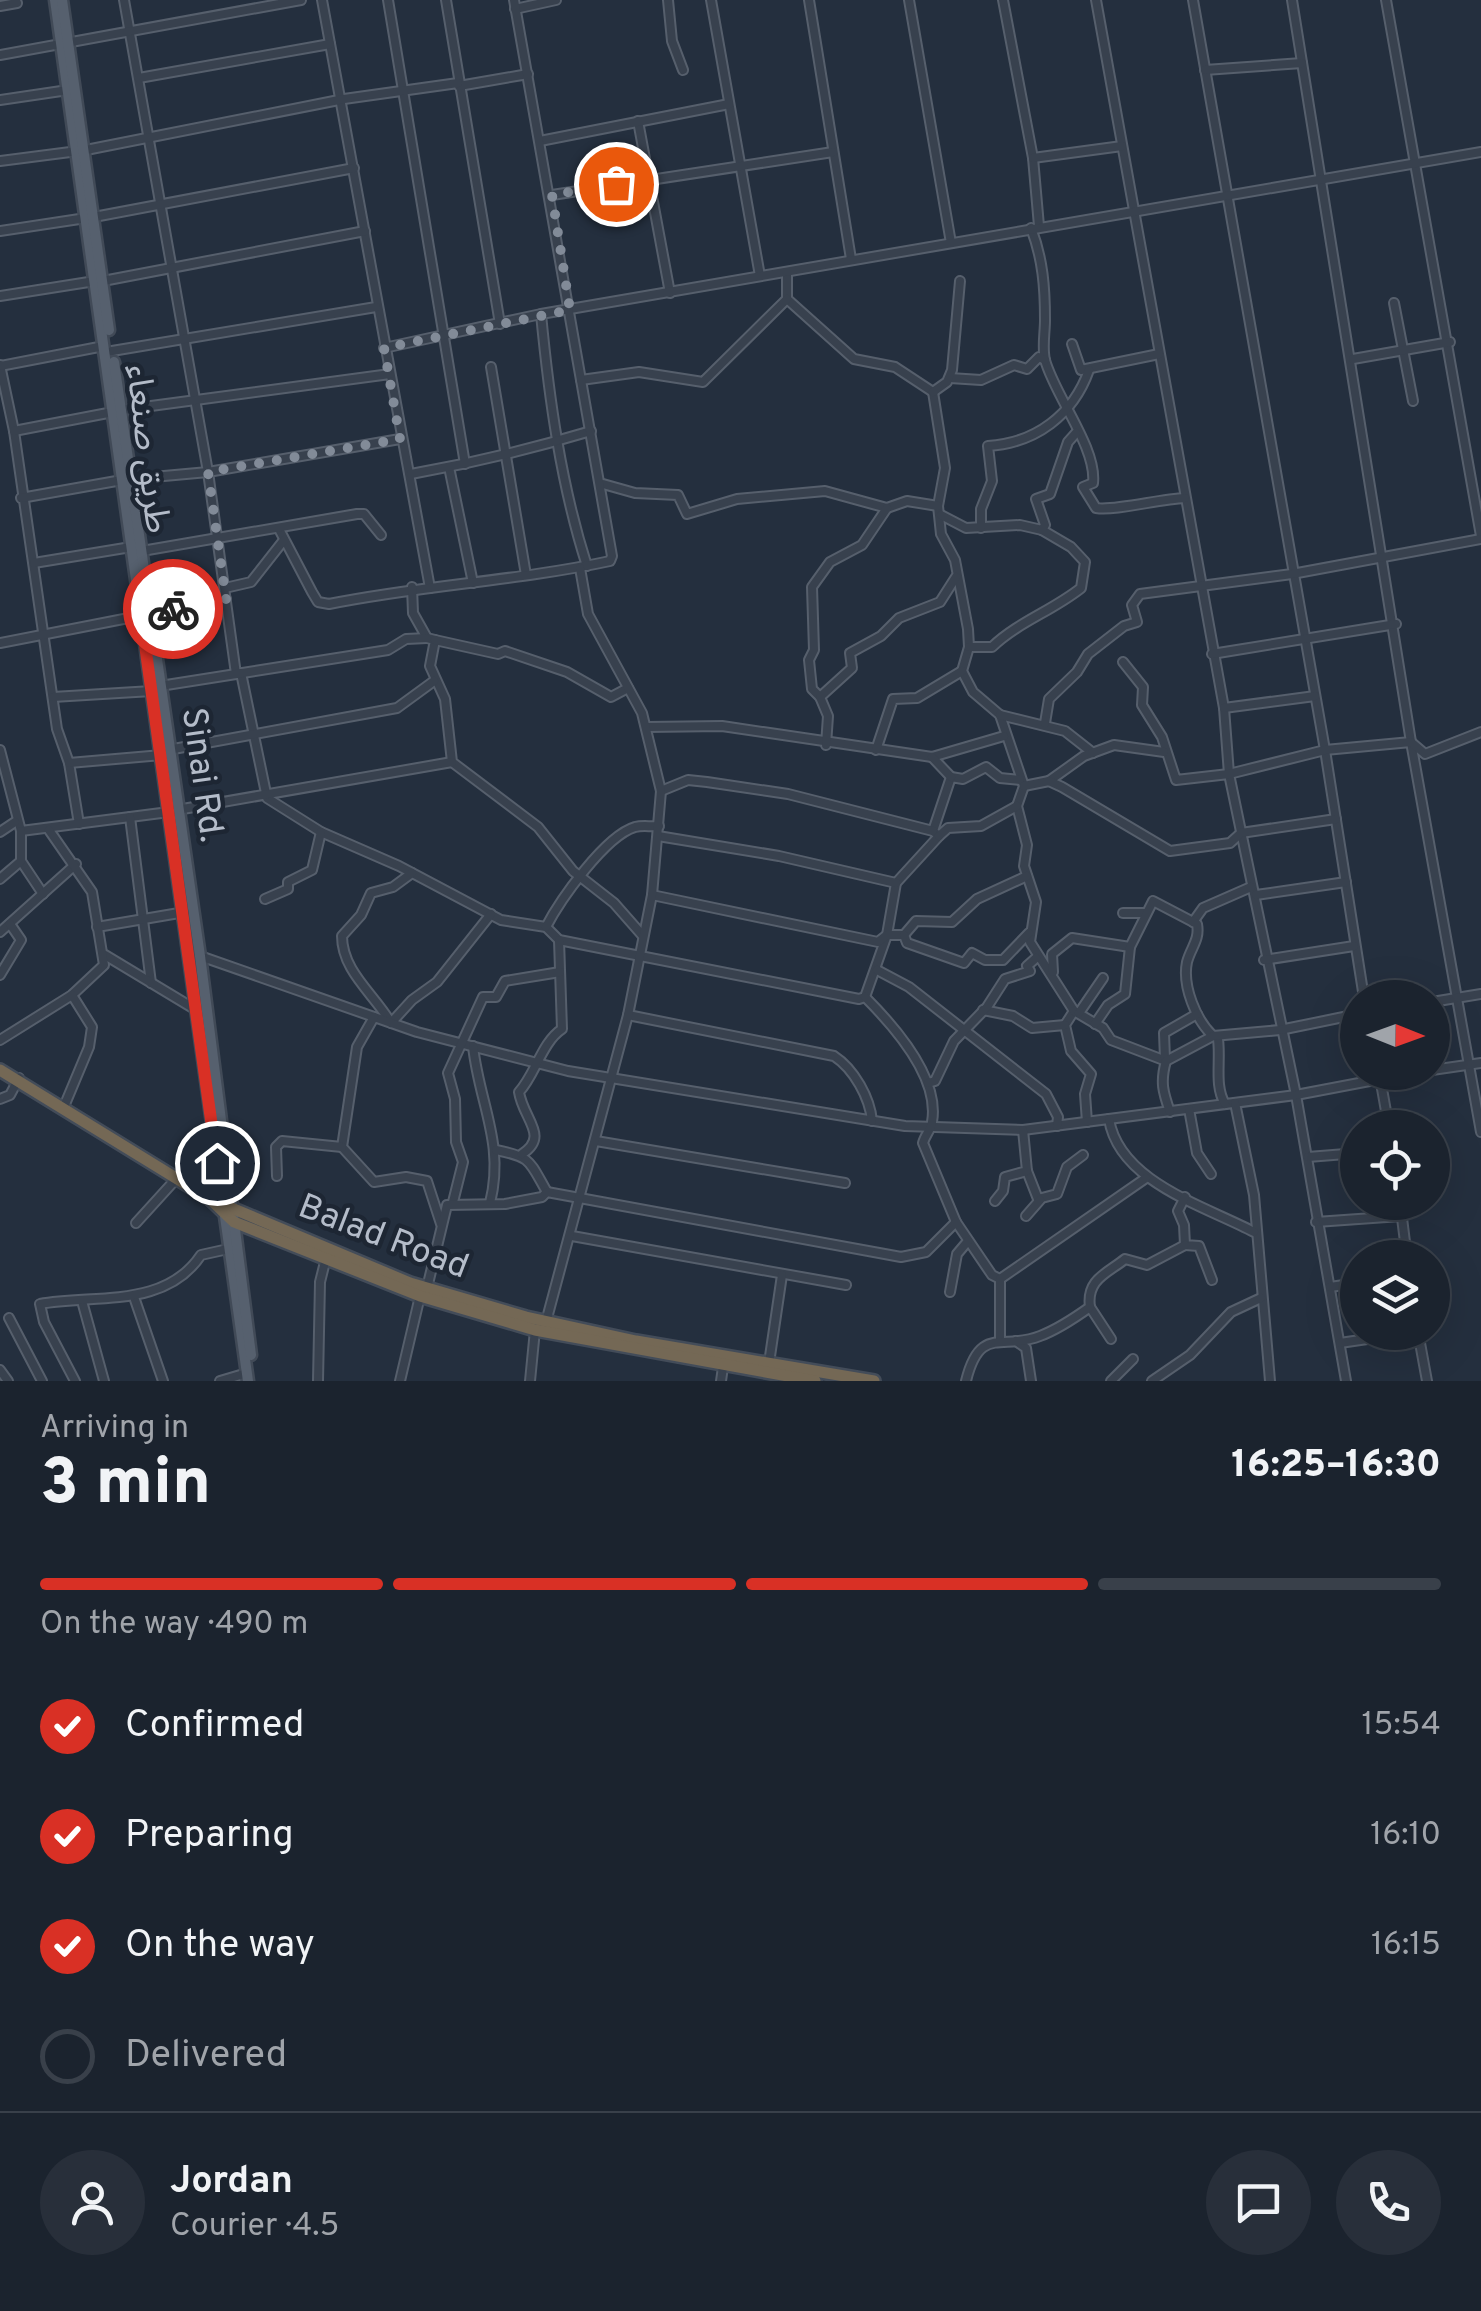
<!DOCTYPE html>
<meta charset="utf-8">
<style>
body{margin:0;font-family:Overpass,"Noto Sans Arabic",sans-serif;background:#282f3a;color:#f1f3f6;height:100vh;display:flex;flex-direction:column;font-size:38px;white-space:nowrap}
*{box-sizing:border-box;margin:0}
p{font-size:32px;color:#a0a4aa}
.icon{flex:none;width:55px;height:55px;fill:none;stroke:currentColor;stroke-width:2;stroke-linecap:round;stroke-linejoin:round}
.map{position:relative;height:1381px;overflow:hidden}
.details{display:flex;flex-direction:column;background:#1b232e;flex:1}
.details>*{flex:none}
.needle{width:65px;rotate:91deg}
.buttons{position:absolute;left:1340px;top:980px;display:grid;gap:20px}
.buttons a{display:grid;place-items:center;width:110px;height:110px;border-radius:50%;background:#1b232e;box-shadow:0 10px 40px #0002,0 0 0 2px #39404a;font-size:50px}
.pin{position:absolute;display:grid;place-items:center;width:85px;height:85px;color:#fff;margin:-42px;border:5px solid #fff;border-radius:50%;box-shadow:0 2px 10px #0007}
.courier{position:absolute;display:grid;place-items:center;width:100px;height:100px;margin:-50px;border:8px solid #d93025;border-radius:50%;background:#fff;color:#222;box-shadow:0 2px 12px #0007}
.summary em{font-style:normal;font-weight:800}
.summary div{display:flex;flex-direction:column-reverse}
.summary{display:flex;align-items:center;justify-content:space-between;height:170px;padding:0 40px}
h1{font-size:65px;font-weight:800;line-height:75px}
.bar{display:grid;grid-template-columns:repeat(4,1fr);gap:15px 10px;align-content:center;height:120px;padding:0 40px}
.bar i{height:12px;border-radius:8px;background:#39404a}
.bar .active{background:#d93025}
.bar p{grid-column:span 4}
.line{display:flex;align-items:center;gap:25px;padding:0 40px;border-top:2px solid #39404a}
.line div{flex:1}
.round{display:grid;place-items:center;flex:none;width:105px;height:105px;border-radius:52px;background:#282f3a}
ol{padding:0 40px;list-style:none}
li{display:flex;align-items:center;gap:30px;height:110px}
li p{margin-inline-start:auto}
li .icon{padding:10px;border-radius:50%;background:#d93025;color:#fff;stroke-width:4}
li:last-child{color:#a0a4aa}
li i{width:55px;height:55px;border:5px solid #39404a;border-radius:50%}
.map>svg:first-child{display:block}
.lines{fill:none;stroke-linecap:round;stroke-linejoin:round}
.minor-casing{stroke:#565f6c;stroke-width:12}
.major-casing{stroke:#414a57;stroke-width:15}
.highway-casing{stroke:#434c59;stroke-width:16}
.minor{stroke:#38414e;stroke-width:8}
.major{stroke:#56606e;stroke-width:10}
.highway{stroke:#746855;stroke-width:11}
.done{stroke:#828b98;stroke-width:10;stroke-dasharray:0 18}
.route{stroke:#d93025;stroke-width:12}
.labels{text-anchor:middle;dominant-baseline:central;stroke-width:9;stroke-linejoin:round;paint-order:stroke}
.street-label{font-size:35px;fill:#b4bcc9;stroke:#1d2633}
</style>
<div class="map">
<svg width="1481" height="1381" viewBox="0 0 1481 1381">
<rect width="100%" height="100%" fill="#242f3e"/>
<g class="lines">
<defs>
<g id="minor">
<path d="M124 0 208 472 236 674"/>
<path d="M322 0 430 588"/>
<path d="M388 0 465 464"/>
<path d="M446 0 500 324"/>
<path d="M668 0 672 41 683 70"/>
<path d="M711 0 760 276"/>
<path d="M809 0 851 259"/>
<path d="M909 0 951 243"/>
<path d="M1003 0 1033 158 1039 226"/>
<path d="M1096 0 1224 708 1229 774 1296 1095 1346 1381"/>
<path d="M1193 0 1325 750 1364 998"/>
<path d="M1292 0 1411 742 1481 1132"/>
<path d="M1386 0 1481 536"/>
<path d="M0 6 17 3"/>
<path d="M515 9 556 0"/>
<path d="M0 55 301 0"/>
<path d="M1205 70 1302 63"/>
<path d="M139 78 330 44"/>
<path d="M459 86 528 74"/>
<path d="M0 100 68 90"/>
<path d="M638 121 670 293"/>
<path d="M540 141 729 104"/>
<path d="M86 150 344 99 458 83"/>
<path d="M1033 158 1122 146"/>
<path d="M0 161 78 151"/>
<path d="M552 195 833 152"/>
<path d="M94 217 354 168"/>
<path d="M1031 228C1043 259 1045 288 1045 320 1045 333 1042 347 1045 360 1055 396 1097 448 1093 483L1083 487 1096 508C1116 511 1159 499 1185 498"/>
<path d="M0 231 86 218"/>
<path d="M787 273V299L854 359 895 367 933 392"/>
<path d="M103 281 365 231"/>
<path d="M0 296 95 281"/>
<path d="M1394 303 1413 401"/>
<path d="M541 314C549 398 561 485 587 566"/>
<path d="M1072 344 1081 370 1159 354"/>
<path d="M384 348 541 314 1481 152"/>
<path d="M112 351 376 307"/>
<path d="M1353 359 1450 342"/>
<path d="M0 365 14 431 57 729 69 763 79 824"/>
<path d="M0 366 104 346"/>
<path d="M491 367 526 575"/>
<path d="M950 378 981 380 1014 365 1027 369 1039 357 1045 360"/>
<path d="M581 380 639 372 703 382 787 299"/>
<path d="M933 392 945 468 938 506 941 534 955 560 968 629 969 647 962 671 973 692 1000 715 1024 786 1017 806 1027 845 1024 866 1036 902 1030 942 1074 1011 1065 1025 1071 1051 1091 1074 1085 1094 1087 1122"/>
<path d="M933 392 947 382 952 370 960 281"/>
<path d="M121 410 390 374"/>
<path d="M14 431 113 412"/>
<path d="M449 467 473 583"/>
<path d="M411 474C473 463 531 449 591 431"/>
<path d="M131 479 208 472 400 439"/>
<path d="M603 484 635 493 678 495 687 514 737 499 825 491 887 508 907 501 938 506"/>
<path d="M21 498 122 480"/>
<path d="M941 515 966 528 1020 525 1042 530 1071 547 1085 562 1081 588C1052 611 1018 622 992 647H969"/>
<path d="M981 528V509L992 481 988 446C1036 443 1073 415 1089 370"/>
<path d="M279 529 312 592 318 602 329 604C422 585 517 581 610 561L612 556 514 0"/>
<path d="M1042 530 1045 525 1036 499 1050 494 1068 442 1076 433"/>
<path d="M142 551 357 514H364L381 535"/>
<path d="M34 563 131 547"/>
<path d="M412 587 413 613 427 638 435 640 430 666 445 699 452 762 538 827 573 871 614 903 643 936"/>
<path d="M225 588 251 582 284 540"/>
<path d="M435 640 498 654 505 651 567 672 611 697 628 688"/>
<path d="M0 643 226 599"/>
<path d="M1212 654 1396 624"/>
<path d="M1123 662 1143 687 1142 705 1162 737 1176 780 1229 774 1325 750 1411 742 1425 754 1481 732"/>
<path d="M241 673 267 798 321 832 399 866 501 920 546 927 559 940 859 999 865 997 887 935 896 883 939 836 933 831 951 777 963 779 986 767 1000 778 1020 780"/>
<path d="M160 686 388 650 406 639 427 638"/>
<path d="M53 697 152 691"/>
<path d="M820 697 812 689 809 660 814 650 812 587 830 562 862 545 887 508"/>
<path d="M1224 708 1315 696"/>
<path d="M1000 715 1065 731 1093 753"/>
<path d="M1045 723 1049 699 1077 672 1088 654 1124 626 1137 622 1132 605 1140 594 1292 574 1481 539"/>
<path d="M647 727 722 726 932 757 1004 736"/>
<path d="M826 745 828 716 820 697 852 668 850 653 881 636 899 618 940 602 956 577"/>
<path d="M0 750 21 831 169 812"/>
<path d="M168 750 397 708 434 681"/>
<path d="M876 750 893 699 917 698 962 671"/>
<path d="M932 757 951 777"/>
<path d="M69 763 162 755"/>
<path d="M1049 781 1084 756 1114 745 1164 752"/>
<path d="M1024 786 1049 781 1062 787 1170 851 1230 843 1241 833 1336 819"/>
<path d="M661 791 688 780 707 782 788 794 933 831"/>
<path d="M177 810 452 762"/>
<path d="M130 817 151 983"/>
<path d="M0 832 15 822"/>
<path d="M658 836 779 856 896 883"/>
<path d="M939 836 948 828 981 826 1017 806"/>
<path d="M21 861 43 894"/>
<path d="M412 873 393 887 371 893 361 915 342 936C342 971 374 994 391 1023L412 1000 437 982 491 914"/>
<path d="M0 879 21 861V831"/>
<path d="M652 895 878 942 887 935H904L916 921 952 922 977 899 1027 876"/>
<path d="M1256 895 1346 882"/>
<path d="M265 899 288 889V882L312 870 321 832"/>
<path d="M1123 913H1144"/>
<path d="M1193 922 1203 908 1251 887"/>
<path d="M97 927 185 912"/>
<path d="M546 927C560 900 605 836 635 827 643 825 651 827 659 826"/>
<path d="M0 932 76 864"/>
<path d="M904 935 907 943 964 963 972 953 985 960H1003L1029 933"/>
<path d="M105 955 198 1011"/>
<path d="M200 956 417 1032 568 1071 905 1126 1023 1130 1296 1095 1417 1072"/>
<path d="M1264 960 1354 946"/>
<path d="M877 970 909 987 1046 1094 1058 1117 1057 1126"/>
<path d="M1053 972 1052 954 1072 938 1130 947"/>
<path d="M0 975 21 940 10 924"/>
<path d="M865 997C894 1026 940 1078 932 1122 931 1130 925 1135 923 1143L956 1222"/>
<path d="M1432 1002 1481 994"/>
<path d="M983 1010 1013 1016 1032 1028 1065 1025"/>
<path d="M1074 1011 1103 1028 1111 1040 1166 1061"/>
<path d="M1079 1013 1103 978"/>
<path d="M628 1015 834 1056C854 1069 870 1098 872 1121"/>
<path d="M374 1017 357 1047 342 1147 374 1182 406 1177 427 1181 441 1224"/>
<path d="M1095 1024 1108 1005 1125 994 1130 947 1153 901 1197 924C1200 940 1191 947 1187 962 1182 986 1196 1020 1213 1036"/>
<path d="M1218 1039C1221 1062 1214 1085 1225 1104"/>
<path d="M0 1040 72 995 104 965 92 892 49 830"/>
<path d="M473 1046C479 1103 505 1143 490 1203"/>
<path d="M1165 1059 1164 1033 1197 1014"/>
<path d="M1432 1070 1481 1063"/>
<path d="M1379 1072 1389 1128"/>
<path d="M928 1083 935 1081 954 1041 987 1007 1005 979 1030 971 1027 966 1036 958"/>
<path d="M0 1099 10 1095 19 1078"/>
<path d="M1235 1103 1254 1195 1270 1381"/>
<path d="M63 1109 89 1047 92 1027 72 995"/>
<path d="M1189 1109 1197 1153 1211 1174"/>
<path d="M1170 1112C1163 1092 1160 1082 1166 1061L1213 1036 1280 1030 1358 1014"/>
<path d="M1109 1119C1119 1182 1205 1206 1254 1232"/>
<path d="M596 1141 845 1183"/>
<path d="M496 1150C532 1157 529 1161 547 1192"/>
<path d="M522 1154C550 1136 523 1119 519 1092 535 1075 542 1042 562 1029L559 940"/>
<path d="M1308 1157 1358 1153"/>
<path d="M1027 1171 1038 1199 1057 1194 1067 1167 1083 1155"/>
<path d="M277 1176 276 1147 282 1141 342 1147"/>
<path d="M1185 1197 1178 1211 1184 1225 1185 1245 1199 1246 1212 1280"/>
<path d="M995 1201 1003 1191 1005 1177 1027 1171 1023 1130"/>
<path d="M453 1202 463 1162 456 1142 455 1099 448 1073 483 997H496L505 981 560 972"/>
<path d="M1400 1202 1407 1258"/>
<path d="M1026 1216 1040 1200"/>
<path d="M1316 1222 1401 1216"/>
<path d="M136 1223 176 1179"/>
<path d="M572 1236 846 1285"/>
<path d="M1330 1287 1358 1283"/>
<path d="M427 1288 447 1205 505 1204 542 1197 547 1192 901 1257 926 1252 956 1222 992 1275 1000 1279"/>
<path d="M950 1292 957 1254 968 1241"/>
<path d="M134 1297 163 1381"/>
<path d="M82 1301 104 1381"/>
<path d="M1090 1307 1111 1339"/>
<path d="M9 1318 42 1381"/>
<path d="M546 1322 628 1015 652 895 661 791 642 713 588 614 580 568"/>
<path d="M1418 1332 1427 1381"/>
<path d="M1000 1339V1279L1146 1178"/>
<path d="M1016 1341 1026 1348 1031 1381"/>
<path d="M1340 1343 1415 1332"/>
<path d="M769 1363 782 1275"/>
<path d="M0 1370 8 1381"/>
<path d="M75 1381 44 1322 40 1304C95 1294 165 1309 201 1255L228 1249"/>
<path d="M220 1381 247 1373"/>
<path d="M318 1381 320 1282 326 1258"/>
<path d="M400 1381 420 1296"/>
<path d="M530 1381 535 1330"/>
<path d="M721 1381 723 1367"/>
<path d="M966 1381C980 1324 1003 1351 1040 1336 1056 1330 1076 1317 1090 1307 1086 1279 1108 1273 1125 1259L1147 1265 1185 1245"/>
<path d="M1111 1381 1133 1359"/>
<path d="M1152 1381 1190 1355 1231 1312 1261 1298"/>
</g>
<g id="major">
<path d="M55 0 248 1381"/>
<path d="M62 0 109 330"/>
<path d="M114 362 200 956 251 1355"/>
</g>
<g id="highway">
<path d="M0 1070 210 1199 410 1283 526 1317 636 1341 874 1381"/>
<path d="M210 1199 234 1222 420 1296 535 1330 815 1381"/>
</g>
</defs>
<!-- minor casing -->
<use href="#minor" class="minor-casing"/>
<!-- major casing -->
<use href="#major" class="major-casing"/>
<!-- highway casing -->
<use href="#highway" class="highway-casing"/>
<!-- minor -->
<use href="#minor" class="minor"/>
<!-- major -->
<use href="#major" class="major"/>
<!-- highway -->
<use href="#highway" class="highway"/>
</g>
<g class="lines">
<!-- done -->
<path class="done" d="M173 609 226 599 208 472 400 439 384 348 570 310 552 195 616 184"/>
<!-- route -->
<path class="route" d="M173 609 141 616 217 1163"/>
</g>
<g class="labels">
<!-- street labels -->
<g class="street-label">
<text transform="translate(146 449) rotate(83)">طريق صنعاء</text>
<text transform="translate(201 775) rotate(82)">Sinai Rd.</text>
<text transform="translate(383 1238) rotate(21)">Balad Road</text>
</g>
</g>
</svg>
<div class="buttons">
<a><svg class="needle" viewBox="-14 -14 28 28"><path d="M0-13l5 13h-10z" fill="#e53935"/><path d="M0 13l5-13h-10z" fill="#a0a4aa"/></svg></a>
<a><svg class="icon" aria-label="locate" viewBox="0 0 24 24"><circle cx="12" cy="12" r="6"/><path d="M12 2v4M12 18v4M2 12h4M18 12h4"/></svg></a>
<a><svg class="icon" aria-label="layers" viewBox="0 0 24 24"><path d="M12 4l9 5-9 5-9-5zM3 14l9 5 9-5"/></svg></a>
</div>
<div class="pin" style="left:616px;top:184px;background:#ea580c"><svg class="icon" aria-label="bag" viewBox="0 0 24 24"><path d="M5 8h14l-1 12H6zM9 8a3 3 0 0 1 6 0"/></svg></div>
<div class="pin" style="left:217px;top:1163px;background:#1f2937"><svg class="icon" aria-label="home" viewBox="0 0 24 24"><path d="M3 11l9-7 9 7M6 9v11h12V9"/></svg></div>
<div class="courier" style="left:173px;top:609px"><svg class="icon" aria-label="bike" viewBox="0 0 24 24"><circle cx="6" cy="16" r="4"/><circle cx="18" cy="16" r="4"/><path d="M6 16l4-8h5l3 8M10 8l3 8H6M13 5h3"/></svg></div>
</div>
<section class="details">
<div class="summary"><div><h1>3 min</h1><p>Arriving in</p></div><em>16:25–16:30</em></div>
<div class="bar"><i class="active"></i><i class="active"></i><i class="active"></i><i></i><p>On the way · 490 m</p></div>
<ol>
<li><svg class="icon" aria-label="check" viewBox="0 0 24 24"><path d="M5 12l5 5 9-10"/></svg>Confirmed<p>15:54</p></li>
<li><svg class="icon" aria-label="check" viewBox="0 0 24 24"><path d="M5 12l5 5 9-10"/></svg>Preparing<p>16:10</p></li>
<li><svg class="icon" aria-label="check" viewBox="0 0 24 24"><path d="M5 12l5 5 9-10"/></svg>On the way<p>16:15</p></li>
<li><i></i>Delivered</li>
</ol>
<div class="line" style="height:180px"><a class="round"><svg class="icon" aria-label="person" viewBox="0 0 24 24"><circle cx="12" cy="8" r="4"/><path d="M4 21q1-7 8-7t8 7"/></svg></a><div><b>Jordan</b><p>Courier · 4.5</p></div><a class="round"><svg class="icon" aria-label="chat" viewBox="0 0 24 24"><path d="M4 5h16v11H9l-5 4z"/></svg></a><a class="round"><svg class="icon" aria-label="phone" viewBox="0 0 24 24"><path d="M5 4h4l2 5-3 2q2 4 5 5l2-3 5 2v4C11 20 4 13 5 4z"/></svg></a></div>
</section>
